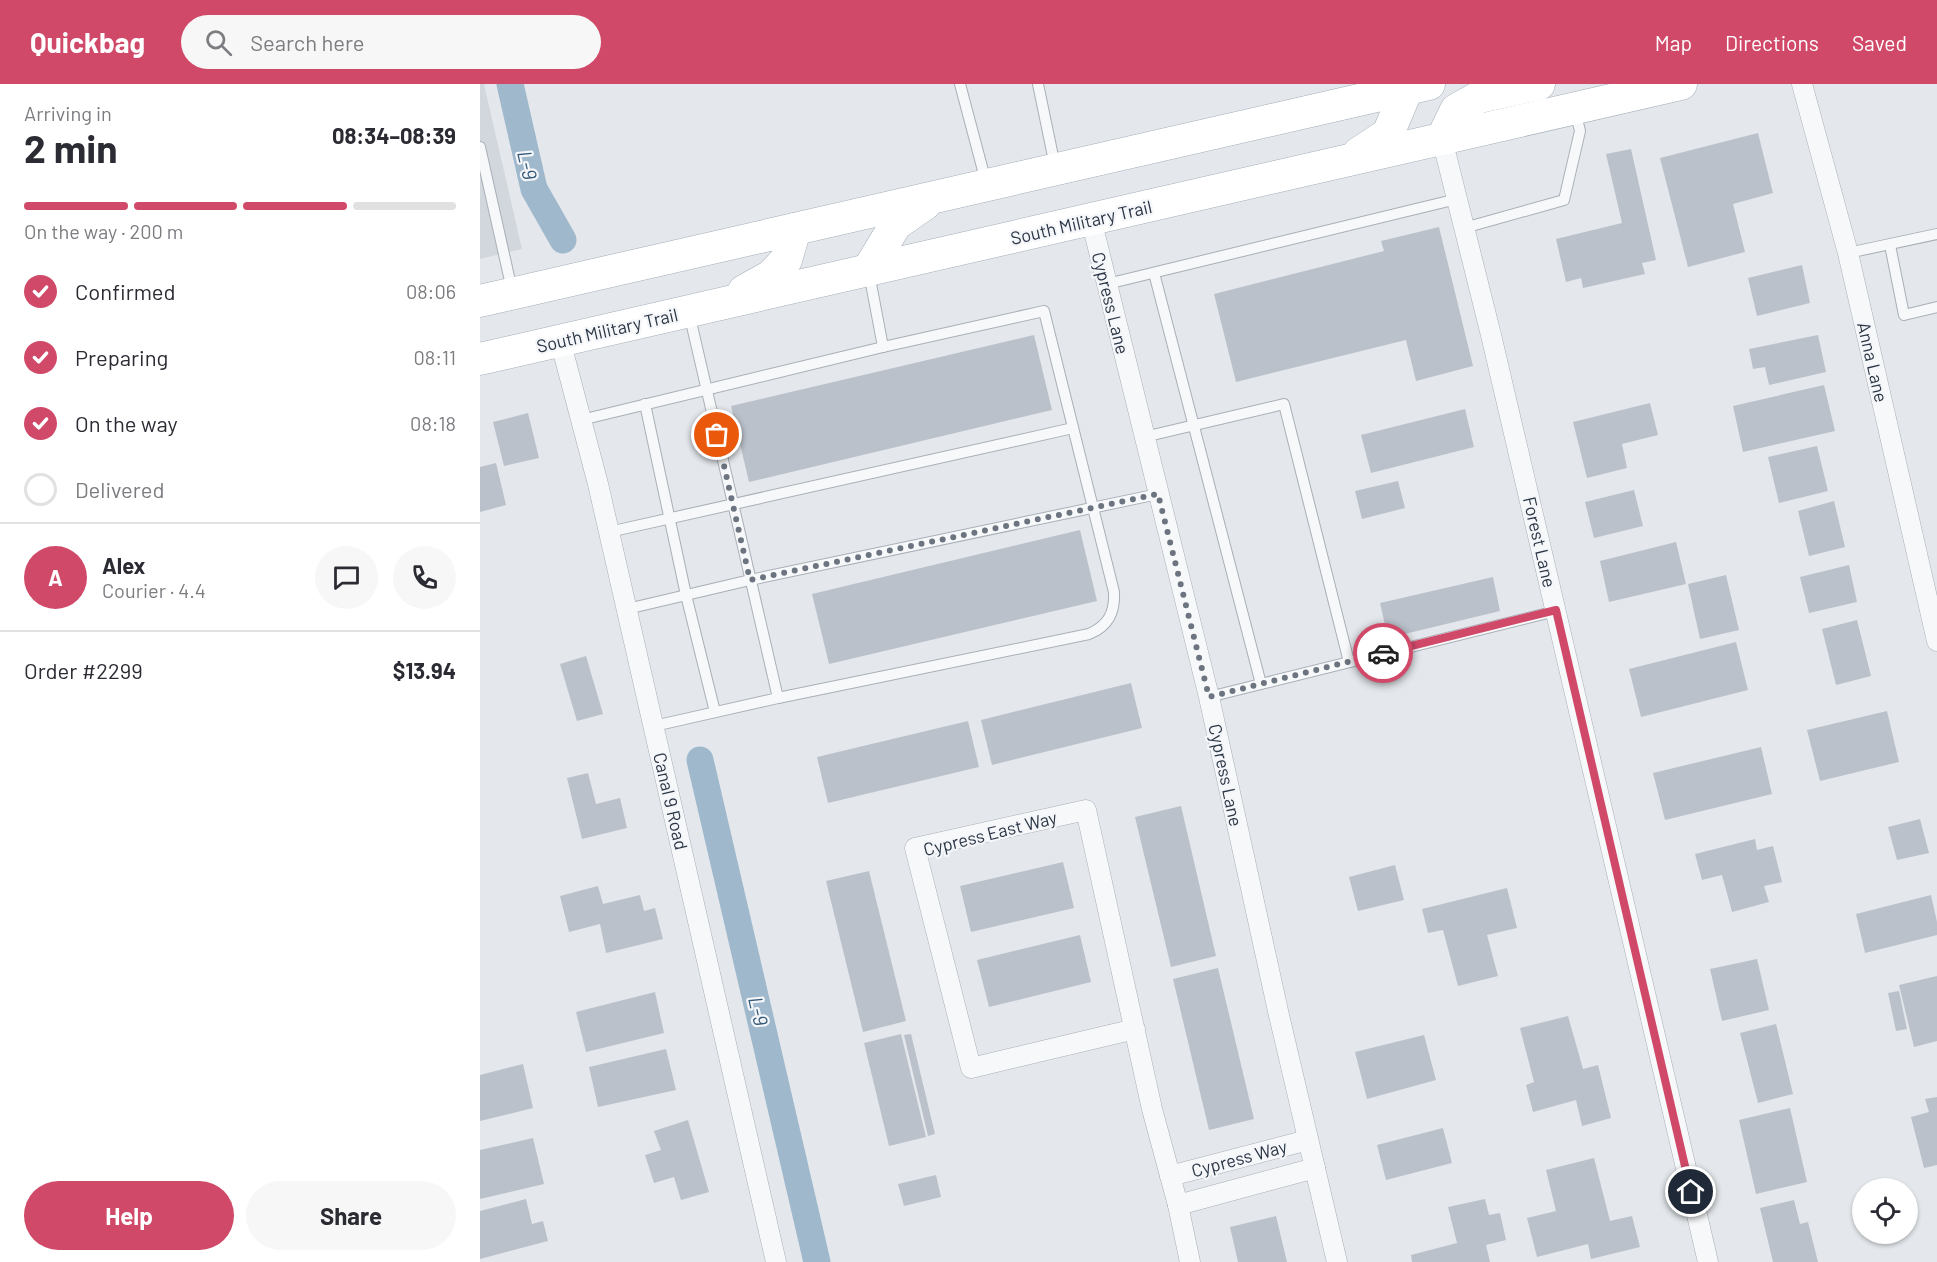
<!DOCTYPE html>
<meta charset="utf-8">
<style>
body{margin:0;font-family:Barlow,sans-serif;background:#f7f7f7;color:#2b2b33;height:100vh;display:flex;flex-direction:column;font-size:22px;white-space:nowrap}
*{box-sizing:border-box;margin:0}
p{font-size:20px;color:#7c7c81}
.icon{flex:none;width:33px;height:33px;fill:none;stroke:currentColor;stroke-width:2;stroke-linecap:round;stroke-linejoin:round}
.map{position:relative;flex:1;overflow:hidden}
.drawer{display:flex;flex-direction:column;background:#fff;width:480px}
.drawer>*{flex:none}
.tools{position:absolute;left:1372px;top:1094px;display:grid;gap:12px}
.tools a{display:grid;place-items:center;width:66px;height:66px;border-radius:50%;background:#fff;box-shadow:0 2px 4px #0004;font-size:30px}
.pin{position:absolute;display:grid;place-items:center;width:51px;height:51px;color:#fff;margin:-26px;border:3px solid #fff;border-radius:50%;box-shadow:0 2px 6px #0007}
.courier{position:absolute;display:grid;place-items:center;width:60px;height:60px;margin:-30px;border:4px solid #d14969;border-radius:50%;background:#fff;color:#222;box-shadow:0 2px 8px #0007}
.summary em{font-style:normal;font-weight:700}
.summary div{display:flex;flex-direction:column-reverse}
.summary{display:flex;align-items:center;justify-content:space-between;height:102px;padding:0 24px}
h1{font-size:39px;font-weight:700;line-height:45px}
.bar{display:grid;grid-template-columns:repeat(4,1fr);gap:9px 6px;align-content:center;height:72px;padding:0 24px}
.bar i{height:8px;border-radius:4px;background:#e1e1e2}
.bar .active{background:#d14969}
.bar p{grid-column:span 4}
.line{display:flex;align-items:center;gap:15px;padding:0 24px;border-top:2px solid #e1e1e2}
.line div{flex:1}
.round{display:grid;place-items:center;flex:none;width:63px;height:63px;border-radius:32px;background:#f7f7f7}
ol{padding:0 24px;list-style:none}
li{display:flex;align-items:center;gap:18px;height:66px}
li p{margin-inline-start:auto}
li .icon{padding:6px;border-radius:50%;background:#d14969;color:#fff;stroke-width:4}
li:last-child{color:#7c7c81}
li i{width:33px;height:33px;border:3px solid #e1e1e2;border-radius:50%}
.cta{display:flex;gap:12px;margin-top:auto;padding:12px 24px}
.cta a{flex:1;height:69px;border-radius:36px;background:#d14969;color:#fff;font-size:24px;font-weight:700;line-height:69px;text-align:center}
.cta a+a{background:#f7f7f7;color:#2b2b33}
header{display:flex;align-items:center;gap:36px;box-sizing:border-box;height:84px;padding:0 30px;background:#d14969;color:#fff}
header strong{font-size:28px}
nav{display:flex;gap:33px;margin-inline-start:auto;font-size:21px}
.search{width:420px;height:54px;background:#f7f7f7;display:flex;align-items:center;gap:15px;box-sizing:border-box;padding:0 21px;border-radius:33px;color:#7c7c81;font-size:22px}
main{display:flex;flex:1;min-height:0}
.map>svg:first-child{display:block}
.built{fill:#d2d7de}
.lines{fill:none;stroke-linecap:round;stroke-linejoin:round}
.canal{stroke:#9fb8cc;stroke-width:27}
.building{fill:#bbc1ca}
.service-casing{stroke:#a9afb7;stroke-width:12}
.minor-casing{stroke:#a9afb7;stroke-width:21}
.primary-casing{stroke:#a3adb8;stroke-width:33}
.service{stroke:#f7f8fa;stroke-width:10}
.minor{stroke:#f7f8fa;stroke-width:20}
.primary{stroke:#fff;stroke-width:32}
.done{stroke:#6c747f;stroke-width:6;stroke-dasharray:0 10.8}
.route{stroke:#d14969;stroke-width:8}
.labels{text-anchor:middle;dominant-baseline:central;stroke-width:4.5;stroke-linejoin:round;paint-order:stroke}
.street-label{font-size:18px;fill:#2b3645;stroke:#f4f6f9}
.water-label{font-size:20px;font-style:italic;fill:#345979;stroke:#f4f6f9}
</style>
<header>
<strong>Quickbag</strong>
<div class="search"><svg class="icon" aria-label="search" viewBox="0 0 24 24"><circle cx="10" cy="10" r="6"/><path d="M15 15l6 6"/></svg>Search here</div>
<nav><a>Map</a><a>Directions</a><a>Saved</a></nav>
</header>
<main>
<section class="drawer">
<div class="summary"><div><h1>2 min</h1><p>Arriving in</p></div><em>08:34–08:39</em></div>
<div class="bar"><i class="active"></i><i class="active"></i><i class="active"></i><i></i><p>On the way · 200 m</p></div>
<ol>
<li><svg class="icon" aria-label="check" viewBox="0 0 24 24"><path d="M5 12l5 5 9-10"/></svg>Confirmed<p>08:06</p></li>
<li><svg class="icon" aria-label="check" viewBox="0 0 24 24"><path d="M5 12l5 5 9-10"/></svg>Preparing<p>08:11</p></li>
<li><svg class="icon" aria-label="check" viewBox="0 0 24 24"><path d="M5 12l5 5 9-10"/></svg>On the way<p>08:18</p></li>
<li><i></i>Delivered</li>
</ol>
<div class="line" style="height:108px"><b class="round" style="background:#d14969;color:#fff">A</b><div><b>Alex</b><p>Courier · 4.4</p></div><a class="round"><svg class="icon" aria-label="chat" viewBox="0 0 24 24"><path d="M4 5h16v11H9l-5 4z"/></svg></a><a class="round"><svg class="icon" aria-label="phone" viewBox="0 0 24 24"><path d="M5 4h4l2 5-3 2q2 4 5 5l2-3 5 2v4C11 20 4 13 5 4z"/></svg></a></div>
<div class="line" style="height:78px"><div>Order #2299</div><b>$13.94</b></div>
<div class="cta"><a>Help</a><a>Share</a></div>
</section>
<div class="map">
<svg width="1457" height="1178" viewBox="0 0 1457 1178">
<rect width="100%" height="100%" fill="#e4e8ec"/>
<!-- built -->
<path class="built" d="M0 0H4L42 165 0 175Z"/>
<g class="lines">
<!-- canal -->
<g class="canal">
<path d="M30 0 54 105 83 156"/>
<path d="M220 676 337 1178"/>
</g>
</g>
<!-- building -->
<g class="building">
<path d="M1278 49 1293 109 1253 120 1265 168 1208 183 1180 74Z"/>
<path d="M1151 65 1176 176 1162 179 1165 190 1103 204 1101 194 1086 198 1076 155 1142 139 1126 70Z"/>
<path d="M959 143 993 282 936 297 926 256 756 298 734 210 904 167 901 157Z"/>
<path d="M1322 181 1330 219 1277 232 1268 194Z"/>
<path d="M554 251 572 326 269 398 251 322Z"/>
<path d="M1338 251 1346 288 1289 301 1285 283 1273 285 1269 265Z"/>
<path d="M1344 301 1355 347 1263 368 1253 322Z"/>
<path d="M1170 319 1178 351 1142 360 1147 384 1107 394 1093 338Z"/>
<path d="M985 325 994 363 891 389 881 351Z"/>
<path d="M48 329 59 374 24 382 13 338Z"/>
<path d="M1337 362 1348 407 1299 419 1288 373Z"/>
<path d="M16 379 26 421 0 428V383Z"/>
<path d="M918 397 925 424 882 435 875 407Z"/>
<path d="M1154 406 1163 442 1114 454 1105 418Z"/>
<path d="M1354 417 1365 463 1329 472 1318 427Z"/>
<path d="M600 446 617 517 349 580 332 510Z"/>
<path d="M1196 458 1206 500 1129 518 1120 477Z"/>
<path d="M1369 481 1377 518 1329 529 1320 493Z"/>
<path d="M1246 491 1259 546 1220 555 1208 500Z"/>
<path d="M1013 493 1020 527 908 554 900 519Z"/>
<path d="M1377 536 1391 592 1356 601 1342 545Z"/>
<path d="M1256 558 1268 606 1161 633 1149 585Z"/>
<path d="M106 572 123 630 97 637 80 580Z"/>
<path d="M651 599 662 644 512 681 501 636Z"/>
<path d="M1407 627 1419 678 1340 697 1327 646Z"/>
<path d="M488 637 499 683 348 719 337 673Z"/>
<path d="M1281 663 1292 710 1185 736 1173 689Z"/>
<path d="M108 689 116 720 140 714 147 744 102 755 87 694Z"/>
<path d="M701 722 736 872 691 883 655 733Z"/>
<path d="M1440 735 1449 769 1417 776 1408 743Z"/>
<path d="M1275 755 1277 766 1293 762 1302 798 1284 802 1289 818 1252 828 1242 791 1222 796 1215 770Z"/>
<path d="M583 778 594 824 491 848 480 802Z"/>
<path d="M915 781 924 816 878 827 869 793Z"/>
<path d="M389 787 426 937 383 948 346 797Z"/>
<path d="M118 802 123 820 160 811 164 827 175 824 183 855 126 869 120 840 89 848 80 812Z"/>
<path d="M1027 804 1037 844 1007 851 1018 892 978 902 963 846 948 849 942 825Z"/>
<path d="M1451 811 1457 838V851L1385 869 1376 830Z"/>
<path d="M600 851 611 898 509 923 497 876Z"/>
<path d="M1277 875 1289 926 1242 937 1230 885Z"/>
<path d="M738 884 774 1035 729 1046 693 895Z"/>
<path d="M1457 892V957L1434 963 1419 901Z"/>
<path d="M1419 907 1427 945 1416 947 1408 909Z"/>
<path d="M175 908 184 949 106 968 96 928Z"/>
<path d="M1088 932 1103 985 1118 981 1131 1034 1102 1042 1096 1016 1053 1028 1046 1001 1054 998 1040 944Z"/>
<path d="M1296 940 1313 1010 1278 1019 1260 949Z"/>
<path d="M421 950 446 1053 409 1062 384 959Z"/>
<path d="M431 950 455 1050 448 1052 424 951Z"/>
<path d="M944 951 956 996 887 1015 875 968Z"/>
<path d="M186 965 196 1006 118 1023 109 983Z"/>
<path d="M43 980 53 1024 0 1037V991Z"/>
<path d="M1457 1013V1081L1444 1084 1431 1033 1449 1028 1445 1015Z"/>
<path d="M1310 1024 1327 1098 1276 1110 1259 1036Z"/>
<path d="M208 1036 229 1108 201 1116 194 1093 174 1099 165 1071 181 1066 174 1047Z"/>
<path d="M963 1044 972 1079 906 1096 897 1061Z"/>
<path d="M53 1054 64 1100 0 1115V1066Z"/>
<path d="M1114 1074 1130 1137 1152 1132 1160 1163 1111 1175 1108 1160 1057 1173 1047 1134 1076 1127 1066 1086Z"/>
<path d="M456 1091 461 1113 424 1122 418 1100Z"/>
<path d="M46 1115 52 1140 63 1137 68 1157 0 1175V1127Z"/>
<path d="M1005 1115 1009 1131 1020 1129 1026 1156 1006 1161 1010 1178H932L931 1171 977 1159 968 1123Z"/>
<path d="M1314 1116 1320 1140 1328 1138 1338 1178H1293L1280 1124Z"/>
<path d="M796 1132 807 1178H758L750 1143Z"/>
</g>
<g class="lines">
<defs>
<g id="service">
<path d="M480 0 506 98"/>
<path d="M558 0 575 82"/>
<path d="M0 63 32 206"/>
<path d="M984 144 1084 116 1100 47 1095 27"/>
<path d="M1410 161 1424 231 1457 223"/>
<path d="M1368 169 1457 150"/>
<path d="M389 189 403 263"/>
<path d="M674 189 781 600 1076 527"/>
<path d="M627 200 977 115"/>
<path d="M165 320 206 511 235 628"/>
<path d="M101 336 403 263 564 227 634 508C635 529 628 542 609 550L298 614"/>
<path d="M664 353 804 320 869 578"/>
<path d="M129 448 593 344"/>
<path d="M147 525 270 496 678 410"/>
<path d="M729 613 781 600"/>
<path d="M174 642 298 614 209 229"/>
</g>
<g id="minor">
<path d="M1322 0 1368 169 1457 557"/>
<path d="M962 55 1011 251 1228 1178"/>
<path d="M611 135 729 613 798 927 857 1178"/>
<path d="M80 256 118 400 296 1178"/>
<path d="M655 945 491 984 435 764 606 726 672 1025 698 1121 710 1178"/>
<path d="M690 1092 828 1056"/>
<path d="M698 1121 835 1084"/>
</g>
<g id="primary">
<path d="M962 55 976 26 999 13 1059 0"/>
<path d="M879 69 908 50 927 5"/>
<path d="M388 186 416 140 445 120"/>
<path d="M264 207 291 192 306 176 315 145"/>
<path d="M0 217 949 0"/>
<path d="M0 275 1201 0"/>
</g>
</defs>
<!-- service casing -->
<use href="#service" class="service-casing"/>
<!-- minor casing -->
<use href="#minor" class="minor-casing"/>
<!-- primary casing -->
<use href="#primary" class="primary-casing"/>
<!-- service -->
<use href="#service" class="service"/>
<!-- minor -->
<use href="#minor" class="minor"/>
<!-- primary -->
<use href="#primary" class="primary"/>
</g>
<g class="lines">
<!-- done -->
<path class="done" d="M237 351 270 496 678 410 729 613 903 569"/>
<!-- route -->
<path class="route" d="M903 569 1076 526 1211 1108"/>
</g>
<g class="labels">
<!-- street labels -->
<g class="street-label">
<text transform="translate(601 138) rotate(-13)">South Military Trail</text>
<text transform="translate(631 219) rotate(76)">Cypress Lane</text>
<text transform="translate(127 246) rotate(-13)">South Military Trail</text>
<text transform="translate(1393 278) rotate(77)">Anna Lane</text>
<text transform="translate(1060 458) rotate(77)">Forest Lane</text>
<text transform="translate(746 691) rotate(78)">Cypress Lane</text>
<text transform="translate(191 717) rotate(77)">Canal 9 Road</text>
<text transform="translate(510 749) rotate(-14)">Cypress East Way</text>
<text transform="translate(759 1074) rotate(-15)">Cypress Way</text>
</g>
<!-- water labels -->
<g class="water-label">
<text transform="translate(48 81) rotate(77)">L-9</text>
<text transform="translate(279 927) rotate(77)">L-9</text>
</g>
</g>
</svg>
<div class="tools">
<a><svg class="icon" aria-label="locate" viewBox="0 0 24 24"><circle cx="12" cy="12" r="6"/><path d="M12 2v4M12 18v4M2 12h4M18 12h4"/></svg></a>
</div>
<div class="pin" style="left:237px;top:351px;background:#ea580c"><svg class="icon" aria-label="bag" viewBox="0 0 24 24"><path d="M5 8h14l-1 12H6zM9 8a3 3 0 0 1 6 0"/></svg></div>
<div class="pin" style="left:1211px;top:1108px;background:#1f2937"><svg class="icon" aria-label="home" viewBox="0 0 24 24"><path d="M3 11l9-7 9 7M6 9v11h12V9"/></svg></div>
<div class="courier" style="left:903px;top:569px"><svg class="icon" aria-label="car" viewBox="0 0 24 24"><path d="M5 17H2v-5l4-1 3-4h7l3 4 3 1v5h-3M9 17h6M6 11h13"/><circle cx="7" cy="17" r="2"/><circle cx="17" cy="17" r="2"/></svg></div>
</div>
</main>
